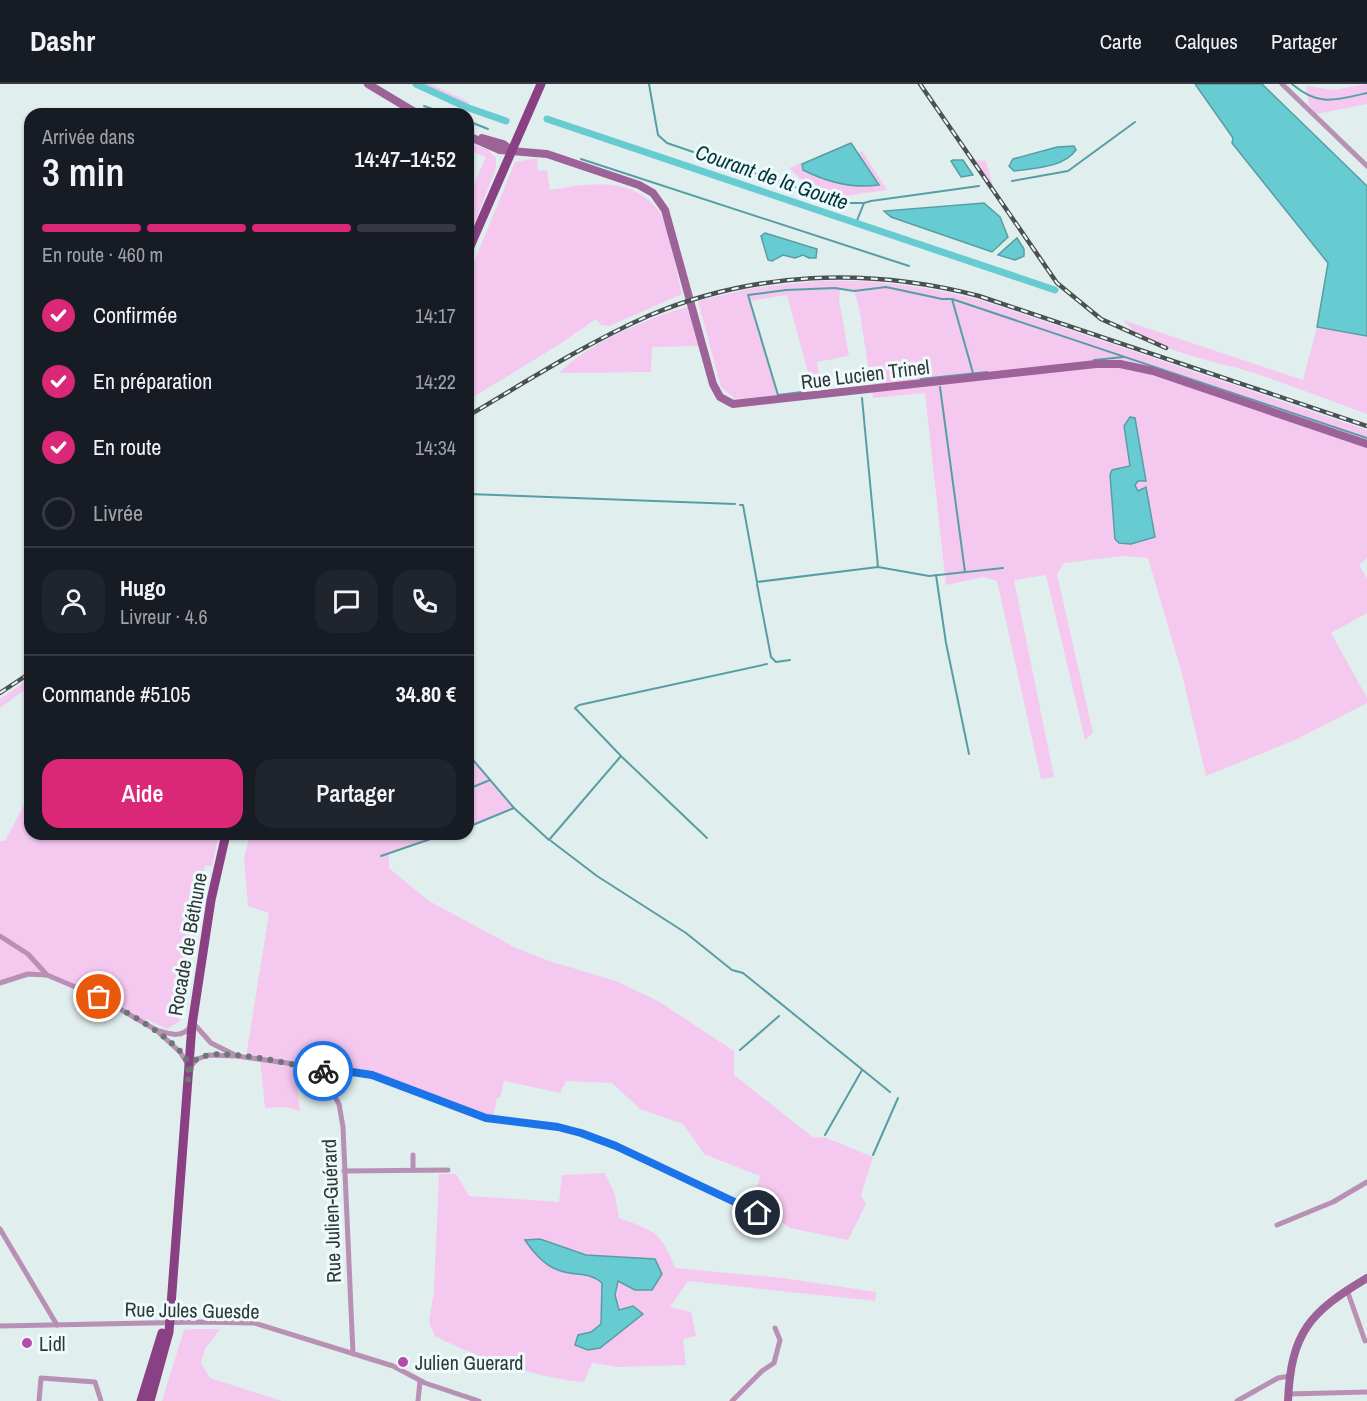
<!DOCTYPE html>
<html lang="fr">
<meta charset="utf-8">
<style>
body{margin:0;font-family:"Archivo Narrow",sans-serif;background:#20242c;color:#f1f3f6;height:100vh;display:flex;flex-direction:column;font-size:22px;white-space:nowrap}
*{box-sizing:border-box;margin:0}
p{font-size:20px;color:#9ea1a6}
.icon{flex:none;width:33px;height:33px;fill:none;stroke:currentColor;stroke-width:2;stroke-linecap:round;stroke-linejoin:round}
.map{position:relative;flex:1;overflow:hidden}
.sheet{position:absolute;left:24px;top:24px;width:450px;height:732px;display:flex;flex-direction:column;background:#171b24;border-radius:18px;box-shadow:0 2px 4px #0004}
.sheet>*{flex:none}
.pin{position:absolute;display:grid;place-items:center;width:51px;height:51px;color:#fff;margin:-26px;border:3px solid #fff;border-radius:50%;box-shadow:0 2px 6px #0007}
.courier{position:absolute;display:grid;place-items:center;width:60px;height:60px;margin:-30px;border:4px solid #1a73e8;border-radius:50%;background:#fff;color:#222;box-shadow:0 2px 8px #0007}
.head em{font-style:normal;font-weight:600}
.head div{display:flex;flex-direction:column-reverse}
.head{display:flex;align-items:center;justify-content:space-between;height:102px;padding:0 18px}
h1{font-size:39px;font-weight:600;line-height:45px}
.bar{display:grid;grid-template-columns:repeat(4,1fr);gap:9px 6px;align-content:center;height:72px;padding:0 18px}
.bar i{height:8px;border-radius:4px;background:#363941}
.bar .current{background:#db2777}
.bar p{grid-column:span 4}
.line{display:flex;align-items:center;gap:15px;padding:0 18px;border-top:2px solid #363941}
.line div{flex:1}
.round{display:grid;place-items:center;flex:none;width:63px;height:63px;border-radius:18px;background:#20242c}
ol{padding:0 18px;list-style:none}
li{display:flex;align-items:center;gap:18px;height:66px}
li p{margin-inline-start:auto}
li .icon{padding:6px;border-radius:50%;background:#db2777;color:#fff;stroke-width:4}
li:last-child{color:#9ea1a6}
li i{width:33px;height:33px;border:3px solid #363941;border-radius:50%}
.button{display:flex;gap:12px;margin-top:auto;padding:12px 18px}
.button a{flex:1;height:69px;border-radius:18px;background:#db2777;color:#fff;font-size:24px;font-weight:600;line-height:69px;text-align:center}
.button a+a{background:#20242c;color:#f1f3f6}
header{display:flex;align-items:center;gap:36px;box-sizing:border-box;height:84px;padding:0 30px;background:#171b24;border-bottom:2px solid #363941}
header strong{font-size:28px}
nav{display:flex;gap:33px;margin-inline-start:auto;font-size:21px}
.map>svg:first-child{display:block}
.green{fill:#f5c8f0;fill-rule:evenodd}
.water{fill:#67cbd2;stroke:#579ea4;stroke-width:1.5}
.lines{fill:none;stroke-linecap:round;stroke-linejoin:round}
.stream{stroke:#579ea4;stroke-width:2}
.canal{stroke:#67cbd2;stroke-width:7}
.street{stroke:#b890b4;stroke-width:5}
.secondary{stroke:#9d6398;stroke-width:8}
.primary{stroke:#894184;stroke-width:9}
.rail-casing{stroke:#4b5152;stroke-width:4.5}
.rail{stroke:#eefbfc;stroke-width:2;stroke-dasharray:7;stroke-linecap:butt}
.done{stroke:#6f7677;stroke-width:6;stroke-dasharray:0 10.8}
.route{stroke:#1a73e8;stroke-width:8}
.poi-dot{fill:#b44bae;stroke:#eefbfc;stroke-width:2}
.labels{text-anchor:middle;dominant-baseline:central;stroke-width:6;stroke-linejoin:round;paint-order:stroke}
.street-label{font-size:20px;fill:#323637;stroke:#eefbfc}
.poi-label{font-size:20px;fill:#323637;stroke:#eefbfc;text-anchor:start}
.water-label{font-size:21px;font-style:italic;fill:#023538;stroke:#eefbfc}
</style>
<header>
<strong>Dashr</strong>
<nav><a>Carte</a><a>Calques</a><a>Partager</a></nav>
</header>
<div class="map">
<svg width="1367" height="1317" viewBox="0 0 1367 1317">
<rect width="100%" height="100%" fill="#e1eeee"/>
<!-- green -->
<g class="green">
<path d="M423 0H431L469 18 468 21Z"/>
<path d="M1367 0V20L1316 30 1309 21 1306 2 1334 6Z"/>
<path d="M473 60 488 66 496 74V84L468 156V107H471L486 73 470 67Z"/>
<path d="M862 67 887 106 838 113 805 99 789 84 801 79 803 86 879 100 858 69Z"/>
<path d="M537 74 538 87 547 86 550 106C588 100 630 91 658 126 668 138 677 192 682 210L609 242 601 241 596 235 560 260 468 316V193L515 78Z"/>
<path d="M975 76 986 77 993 102Z"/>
<path d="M818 197C875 195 928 202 983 217L1367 346V474L1359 481 1367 494V529L1331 549 1367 614V619L1297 655 1206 692 1181 586 1148 474 1123 472 1064 479 1057 490 1093 649 1085 656 1046 491 1014 496 1054 693 1041 695 997 497 984 493 946 501 925 309 873 314 859 223 854 207 840 205 839 215 849 272 817 278 822 306 813 307 787 211 750 217 778 311 735 315 721 303 698 217 752 204Z"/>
<path d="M692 222 702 262 652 263 651 288 560 289C582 262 658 229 692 222Z"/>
<path d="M1123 236 1303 296 1317 243 1367 252V330C1329 316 1292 302 1254 289 1217 277 1146 266 1123 236Z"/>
<path d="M30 594V602L0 624V615Z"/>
<path d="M468 670 514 724 468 743Z"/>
<path d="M30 709V750H219L212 783 205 781 185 920 180 937 167 945 147 935 144 939C121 925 62 890 37 890 25 890 11 896 0 899V757H5Z"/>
<path d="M250 750H445L389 769V784L429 817 514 863 549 877 616 897 658 917 734 967V991L814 1054 824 1053 873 1073 861 1111 866 1120 848 1156 790 1144 753 1118 760 1092 704 1070 683 1040 640 1025 612 999 566 997 560 1009 504 997 500 1014H497L493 1035 372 991 332 985 321 988 294 980 300 1027 285 1023 265 1024 260 975 246 973 269 829 248 822 244 774Z"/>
<path d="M605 1089 615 1111 619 1134C654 1147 661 1147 675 1184L783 1194 876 1208 875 1217 688 1197 670 1223 691 1228 696 1252 683 1255 686 1281 618 1283 592 1279 584 1298C540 1295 474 1273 435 1252L429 1238 434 1207 439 1090H456L469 1112 559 1118 562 1091ZM540 1155 586 1171 655 1175 635 1206 618 1197 615 1211 619 1226 633 1222 643 1230 575 1261 578 1251 591 1248 601 1240 602 1199 594 1191 560 1187Z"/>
<path d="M193 1245H220L205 1265 201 1279 210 1294 282 1317H162L184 1246Z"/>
</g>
<!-- water -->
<g class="water">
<path d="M1195 0H1262L1367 102V252L1317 243 1328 179 1232 59 1233 54Z"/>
<path d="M851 59 879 101C852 105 827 98 803 86L802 80Z"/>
<path d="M1074 62 1076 66C1063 84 1034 84 1014 87L1009 82 1013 75 1057 63Z"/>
<path d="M953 76H963L973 91 961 93 951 77Z"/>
<path d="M984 119 1000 133 1008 153 992 168 891 133 884 127Z"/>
<path d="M765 149 817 165 816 174H809L803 171 795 174 783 171 772 177 768 176 761 152Z"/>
<path d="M1017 154 1024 165V172L1015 176 998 171Z"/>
<path d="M1130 333 1135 334 1146 397H1138L1135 401 1138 407 1146 403 1155 453 1131 460 1119 459 1115 455 1110 391 1112 386 1130 382 1124 342Z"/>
<path d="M540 1155 586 1171 655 1175 662 1190 652 1206H635L618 1197 615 1211 619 1226 633 1222 643 1230 600 1264 588 1266 575 1261 578 1251 591 1248 601 1240 602 1199C590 1188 577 1192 561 1187 546 1183 533 1168 525 1156Z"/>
</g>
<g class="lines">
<!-- stream -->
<g class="stream">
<path d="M649 0 658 51 667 59 842 119H864"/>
<path d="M1292 0C1319 23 1335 16 1367 9"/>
<path d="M424 22 447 30"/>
<path d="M468 37 488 45"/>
<path d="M581 75 909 182"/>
<path d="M1012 97 1068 87 1135 38"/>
<path d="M856 139 864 119 871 117 979 102"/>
<path d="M952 215 973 289"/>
<path d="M1094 276 1124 273"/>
<path d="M921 295 987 288"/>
<path d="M940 303 965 488"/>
<path d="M802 308 778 311 748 211 786 206 835 204 854 207 886 203 942 215H952L1367 354"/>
<path d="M862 314 878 483"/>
<path d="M468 410 735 420"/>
<path d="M740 421H743L757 498 878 483 929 492 1003 484"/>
<path d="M936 491 946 559 969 670"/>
<path d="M757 500 771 573 776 578 790 576"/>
<path d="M468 670 514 724 549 756 621 672 575 624 579 621 767 580"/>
<path d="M622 673 707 754"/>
<path d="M468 705 490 696"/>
<path d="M468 743 514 724"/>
<path d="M551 757 597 792 686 849 732 886 743 889 890 1008"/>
<path d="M381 772 445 750"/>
<path d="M740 966 779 932"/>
<path d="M825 1051 862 986"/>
<path d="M873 1071 898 1014"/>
</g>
<!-- canal -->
<g class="canal">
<path d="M416 0 466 23 506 37"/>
<path d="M547 35 1055 206"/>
</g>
<!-- street -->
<g class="street">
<path d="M1282 0 1367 82"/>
<path d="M0 852 28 870 47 891 99 913 156 946 180 968 187 979"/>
<path d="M0 899 28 890 46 891"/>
<path d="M195 941 211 959 235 971"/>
<path d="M156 946C169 950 182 955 191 942"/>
<path d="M191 982 197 975 209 971 237 972 308 982 321 988 332 985 372 991 486 1034 558 1043 581 1049 616 1062 758 1129"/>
<path d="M321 988 339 1020 343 1043 353 1270"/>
<path d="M413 1071V1086"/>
<path d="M344 1087 448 1086"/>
<path d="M1277 1141 1333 1118 1367 1098"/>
<path d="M0 1145 57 1241"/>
<path d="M1347 1206 1365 1257"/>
<path d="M0 1242 199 1238 254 1239 393 1282 425 1299 479 1317"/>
<path d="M1288 1310 1367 1308"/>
<path d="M39 1317 41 1294 95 1298 101 1317"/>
<path d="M418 1317 420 1297"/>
<path d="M732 1317 762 1287 774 1279 780 1256 775 1244"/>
<path d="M1237 1317 1278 1294 1290 1292"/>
</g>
<!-- secondary -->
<g class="secondary">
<path d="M368 0 418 30"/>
<path d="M468 52 500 66 547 70 639 101 653 109 665 126 713 300 720 313 733 320 1096 280H1120L1153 287 1367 360"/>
<path d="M482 54 503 60 511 66"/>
<path d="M1288 1317C1291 1248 1310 1228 1367 1194"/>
</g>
<!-- primary -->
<g class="primary">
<path d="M468 167 541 0"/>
<path d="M141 1317 162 1249"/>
<path d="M150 1317 169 1248 192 941 211 816 226 750"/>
</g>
<defs>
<g id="rail">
<path d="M920 0 1057 199 1101 235 1166 264"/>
<path d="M468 332C527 297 585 260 648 232 754 187 868 183 979 212L1367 342"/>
<path d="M0 609 30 589"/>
</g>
</defs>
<!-- rail casing -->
<use href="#rail" class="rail-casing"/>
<!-- rail -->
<use href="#rail" class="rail"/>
</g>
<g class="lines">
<!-- done -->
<path class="done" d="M99 913C121 925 177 955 187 977 189 983 188 990 188 996 190 989 190 980 197 975 219 961 298 982 323 987"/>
<!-- route -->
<path class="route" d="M323 987 332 985 372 991 486 1034 558 1043 581 1049 616 1062 758 1129"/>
</g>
<!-- markers -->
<g class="poi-dot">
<circle cx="27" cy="1259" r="6"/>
<circle cx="403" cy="1278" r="6"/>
</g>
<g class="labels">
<!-- street labels -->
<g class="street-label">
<text transform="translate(865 290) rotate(-7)">Rue Lucien Trinel</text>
<text transform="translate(187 860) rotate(-80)">Rocade de Béthune</text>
<text transform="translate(331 1127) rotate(-92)">Rue Julien-Guérard</text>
<text transform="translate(192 1226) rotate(1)">Rue Jules Guesde</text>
</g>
<!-- poi labels -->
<g class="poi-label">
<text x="39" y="1259">Lidl</text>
<text x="415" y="1278">Julien Guerard</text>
</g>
<!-- water labels -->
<g class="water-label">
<text transform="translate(772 93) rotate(19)">Courant de la Goutte</text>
</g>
</g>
</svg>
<div class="pin" style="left:99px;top:913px;background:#ea580c"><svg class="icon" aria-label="bag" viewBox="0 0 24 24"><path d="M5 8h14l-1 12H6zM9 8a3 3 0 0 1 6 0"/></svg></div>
<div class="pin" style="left:758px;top:1129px;background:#1f2937"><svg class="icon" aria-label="home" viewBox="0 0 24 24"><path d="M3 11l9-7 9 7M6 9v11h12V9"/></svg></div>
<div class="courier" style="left:323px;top:987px"><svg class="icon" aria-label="bike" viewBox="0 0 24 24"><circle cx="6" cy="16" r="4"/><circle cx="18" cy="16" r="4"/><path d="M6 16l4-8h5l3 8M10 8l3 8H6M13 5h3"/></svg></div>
<section class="sheet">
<div class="head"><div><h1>3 min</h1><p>Arrivée dans</p></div><em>14:47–14:52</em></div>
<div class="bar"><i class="current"></i><i class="current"></i><i class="current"></i><i></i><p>En route · 460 m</p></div>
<ol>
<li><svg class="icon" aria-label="check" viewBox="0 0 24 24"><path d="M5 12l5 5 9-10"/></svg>Confirmée<p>14:17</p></li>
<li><svg class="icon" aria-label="check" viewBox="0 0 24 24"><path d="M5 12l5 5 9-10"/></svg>En préparation<p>14:22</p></li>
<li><svg class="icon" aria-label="check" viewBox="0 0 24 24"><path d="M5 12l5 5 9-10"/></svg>En route<p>14:34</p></li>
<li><i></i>Livrée</li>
</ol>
<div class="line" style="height:108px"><a class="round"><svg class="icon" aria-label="person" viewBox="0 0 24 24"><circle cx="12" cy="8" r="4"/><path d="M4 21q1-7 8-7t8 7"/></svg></a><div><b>Hugo</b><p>Livreur · 4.6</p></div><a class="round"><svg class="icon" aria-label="chat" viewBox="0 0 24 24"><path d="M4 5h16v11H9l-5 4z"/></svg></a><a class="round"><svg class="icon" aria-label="phone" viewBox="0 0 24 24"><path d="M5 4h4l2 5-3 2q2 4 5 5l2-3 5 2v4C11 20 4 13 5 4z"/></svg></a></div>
<div class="line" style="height:78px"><div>Commande #5105</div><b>34.80 €</b></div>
<div class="button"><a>Aide</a><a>Partager</a></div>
</section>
</div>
